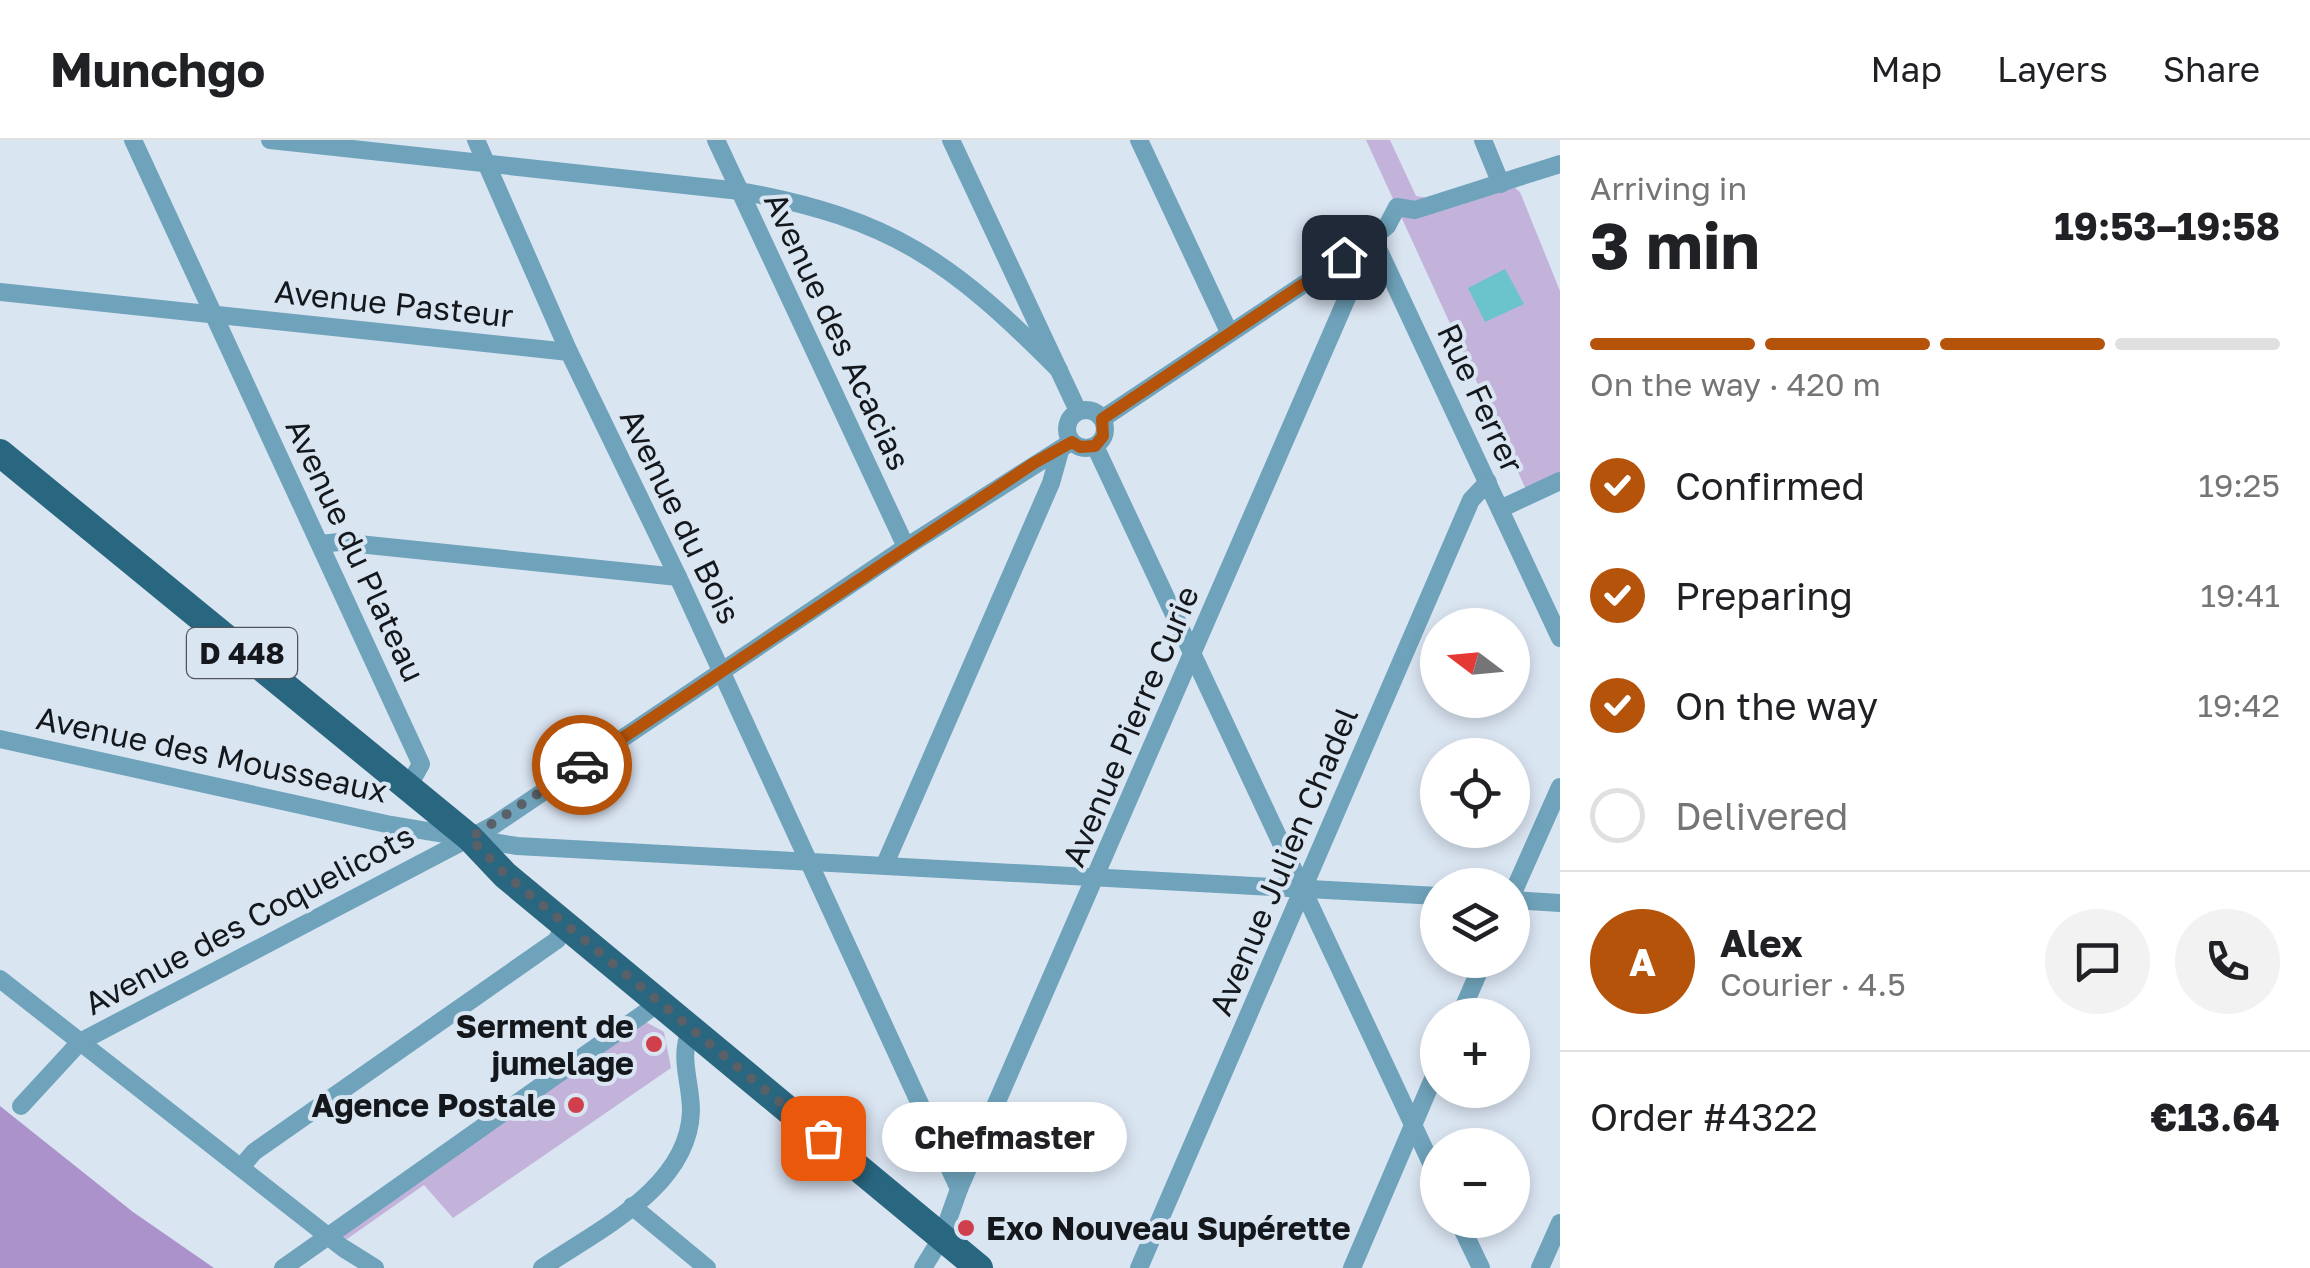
<!DOCTYPE html>
<meta charset="utf-8">
<style>
body{margin:0;font-family:"Golos Text",sans-serif;background:#f2f2f2;color:#202124;height:100vh;display:flex;flex-direction:column;font-size:38px;white-space:nowrap}
*{box-sizing:border-box;margin:0}
p{font-size:32px;color:#757577}
.icon{flex:none;width:55px;height:55px;fill:none;stroke:currentColor;stroke-width:2;stroke-linecap:round;stroke-linejoin:round}
.map{position:relative;flex:1;overflow:hidden}
.panel{display:flex;flex-direction:column;background:#fff;width:750px}
.panel>*{flex:none}
.needle{width:65px;rotate:286deg}
.controls{position:absolute;left:1420px;top:468px;display:grid;gap:20px}
.controls a{display:grid;place-items:center;width:110px;height:110px;border-radius:50%;background:#fff;box-shadow:0 5px 15px #0003;font-size:50px}
.pin{position:absolute;display:grid;place-items:center;width:85px;height:85px;color:#fff;margin:-42px;border-radius:20px;box-shadow:0 5px 15px #0006}
.courier{position:absolute;display:grid;place-items:center;width:100px;height:100px;margin:-50px;border:8px solid #b45309;border-radius:50%;background:#fff;color:#222;box-shadow:0 2px 12px #0007}
.bubble{position:absolute;height:70px;border-radius:35px;background:#fff;box-shadow:0 5px 15px #0003;font-size:32px;font-weight:700;line-height:70px;text-align:center}
.head em{font-style:normal;font-weight:700}
.head div{display:flex;flex-direction:column-reverse}
.head{display:flex;align-items:center;justify-content:space-between;height:170px;padding:0 30px}
h1{font-size:65px;font-weight:700;line-height:75px}
.bar{display:grid;grid-template-columns:repeat(4,1fr);gap:15px 10px;align-content:center;height:120px;padding:0 30px}
.bar i{height:12px;border-radius:8px;background:#e0e0e0}
.bar .on{background:#b45309}
.bar p{grid-column:span 4}
.line{display:flex;align-items:center;gap:25px;padding:0 30px;border-top:2px solid #e0e0e0}
.line div{flex:1}
.round{display:grid;place-items:center;flex:none;width:105px;height:105px;border-radius:52px;background:#f2f2f2}
ol{padding:0 30px;list-style:none}
li{display:flex;align-items:center;gap:30px;height:110px}
li p{margin-inline-start:auto}
li .icon{padding:10px;border-radius:50%;background:#b45309;color:#fff;stroke-width:4}
li:last-child{color:#757577}
li i{width:55px;height:55px;border:5px solid #e0e0e0;border-radius:50%}
header{display:flex;align-items:center;gap:60px;box-sizing:border-box;height:140px;padding:0 50px;background:#fff;border-bottom:2px solid #e0e0e0}
header strong{font-size:48px}
nav{display:flex;gap:55px;margin-inline-start:auto;font-size:35px}
main{display:flex;flex:1;min-height:0}
.map>svg:first-child{display:block}
.green{fill:#c3b3db}
.forest{fill:#ab92cb}
.water{fill:#6bc4cb}
.lines{fill:none;stroke-linecap:round;stroke-linejoin:round}
.street{stroke:#6fa3bb;stroke-width:18}
.primary{stroke:#296780;stroke-width:28}
.done{stroke:#596067;stroke-width:10;stroke-dasharray:0 18}
.route{stroke:#b45309;stroke-width:12}
.poi-dot{fill:#d0404c;stroke:#dae5f2;stroke-width:4}
.labels{text-anchor:middle;dominant-baseline:central;stroke-width:8;stroke-linejoin:round;paint-order:stroke}
.shield{fill:#dae5f2;stroke:#4f565c;stroke-width:2.5}
.shield-label{font-size:30px;font-weight:bold;fill:#14181c}
.street-label{font-size:32px;fill:#14181c;stroke:#dae5f2}
.poi-label{font-size:32px;font-weight:bold;fill:#14181c;stroke:#dae5f2;text-anchor:end}
</style>
<header>
<strong>Munchgo</strong>
<nav><a>Map</a><a>Layers</a><a>Share</a></nav>
</header>
<main>
<div class="map">
<svg width="1560" height="1128" viewBox="0 0 1560 1128">
<rect width="100%" height="100%" fill="#dae5f2"/>
<!-- green -->
<g class="green">
<path d="M1366 0H1390L1416 56 1441 60 1508 42 1520 52 1560 151V341L1529 356Z"/>
<path d="M646 882 664 892 671 928 453 1078 424 1045 347 1099 338 1095Z"/>
</g>
<!-- forest -->
<path class="forest" d="M0 966 133 1072 214 1128H0Z"/>
<!-- water -->
<path class="water" d="M1505 129 1524 164 1485 182 1468 148Z"/>
<g class="lines">
<!-- street -->
<g class="street">
<path d="M133 0 421 624 407 649"/>
<path d="M270 0 740 51C893 79 952 122 1059 230"/>
<path d="M476 0 569 212 678 437 959 1049"/>
<path d="M716 0 906 407"/>
<path d="M951 0 1078 271"/>
<path d="M1139 0 1229 192"/>
<path d="M1483 0 1501 44"/>
<path d="M1373 98 1560 498"/>
<path d="M0 152 569 212"/>
<circle cx="1086" cy="289" r="19"/>
<path d="M1102 279 1373 98 1387 86 1397 67 1415 70 1560 24"/>
<path d="M1095 306 1438 1038"/>
<path d="M1500 369 1560 341"/>
<path d="M321 404 339 402 678 437"/>
<path d="M0 599 391 685 517 706 1438 756"/>
<path d="M885 724 1051 343 1060 311"/>
<path d="M1512 755 1560 647"/>
<path d="M1512 760 1560 763"/>
<path d="M0 839 343 1108 375 1128"/>
<path d="M1460 875 1484 820"/>
<path d="M21 966 80 902 494 685 906 407 1071 302"/>
<path d="M242 1026 254 1012 557 800 565 782"/>
<path d="M632 1066 707 1128"/>
<path d="M1458 1080 1481 1128"/>
<path d="M283 1128 660 862"/>
<path d="M542 1128C596 1091 689 1048 691 971 691 941 678 918 691 888"/>
<path d="M923 1128 942 1097 959 1049 1373 98"/>
<path d="M1139 1128 1471 360 1488 342"/>
<path d="M1352 1128 1438 927"/>
<path d="M1540 1128 1560 1083"/>
</g>
<!-- primary -->
<path class="primary" d="M0 313 470 698 505 735 979 1128"/>
</g>
<g class="lines">
<!-- done -->
<path class="done" d="M582 625 470 698 506 735 823 998"/>
<!-- route -->
<path class="route" d="M582 625 1034 323 1072 302 1080 307 1095 306 1103 296 1102 279 1344 117"/>
</g>
<!-- markers -->
<g class="poi-dot">
<circle cx="654" cy="904" r="10"/>
<circle cx="576" cy="965" r="10"/>
<circle cx="966" cy="1088" r="10"/>
</g>
<g class="labels">
<!-- shield labels -->
<rect class="shield" x="187" y="488" width="110" height="50" rx="8"/>
<g class="shield-label">
<text x="242" y="513">D 448</text>
</g>
<!-- street labels -->
<g class="street-label">
<text transform="translate(394 163) rotate(6)">Avenue Pasteur</text>
<text transform="translate(838 191) rotate(65)">Avenue des Acacias</text>
<text transform="translate(1481 258) rotate(65)">Rue Ferrer</text>
<text transform="translate(681 376) rotate(64)">Avenue du Bois</text>
<text transform="translate(356 410) rotate(65)">Avenue du Plateau</text>
<text transform="translate(1130 586) rotate(-67)">Avenue Pierre Curie</text>
<text transform="translate(212 614) rotate(12)">Avenue des Mousseaux</text>
<text transform="translate(1283 721) rotate(-67)">Avenue Julien Chadel</text>
<text transform="translate(249 779) rotate(-28)">Avenue des Coquelicots</text>
</g>
<!-- poi labels -->
<g class="poi-label">
<text x="634" y="886">Serment de<tspan x="634" dy="37">jumelage</tspan></text>
<text x="556" y="965">Agence Postale</text>
<text x="986" y="1088" text-anchor="start">Exo Nouveau Supérette</text>
</g>
</g>
</svg>
<div class="controls">
<a><svg class="needle" viewBox="-14 -14 28 28"><path d="M0-13l5 13h-10z" fill="#e53935"/><path d="M0 13l5-13h-10z" fill="#757577"/></svg></a>
<a><svg class="icon" aria-label="locate" viewBox="0 0 24 24"><circle cx="12" cy="12" r="6"/><path d="M12 2v4M12 18v4M2 12h4M18 12h4"/></svg></a>
<a><svg class="icon" aria-label="layers" viewBox="0 0 24 24"><path d="M12 4l9 5-9 5-9-5zM3 14l9 5 9-5"/></svg></a>
<a>+</a>
<a>−</a>
</div>
<div class="pin" style="left:823px;top:998px;background:#ea580c"><svg class="icon" aria-label="bag" viewBox="0 0 24 24"><path d="M5 8h14l-1 12H6zM9 8a3 3 0 0 1 6 0"/></svg></div>
<div class="pin" style="left:1344px;top:117px;background:#1f2937"><svg class="icon" aria-label="home" viewBox="0 0 24 24"><path d="M3 11l9-7 9 7M6 9v11h12V9"/></svg></div>
<div class="courier" style="left:582px;top:625px"><svg class="icon" aria-label="car" viewBox="0 0 24 24"><path d="M5 17H2v-5l4-1 3-4h7l3 4 3 1v5h-3M9 17h6M6 11h13"/><circle cx="7" cy="17" r="2"/><circle cx="17" cy="17" r="2"/></svg></div>
<div class="bubble" style="left:882px;top:962px;width:245px">Chefmaster</div>
</div>
<section class="panel">
<div class="head"><div><h1>3 min</h1><p>Arriving in</p></div><em>19:53–19:58</em></div>
<div class="bar"><i class="on"></i><i class="on"></i><i class="on"></i><i></i><p>On the way · 420 m</p></div>
<ol>
<li><svg class="icon" aria-label="check" viewBox="0 0 24 24"><path d="M5 12l5 5 9-10"/></svg>Confirmed<p>19:25</p></li>
<li><svg class="icon" aria-label="check" viewBox="0 0 24 24"><path d="M5 12l5 5 9-10"/></svg>Preparing<p>19:41</p></li>
<li><svg class="icon" aria-label="check" viewBox="0 0 24 24"><path d="M5 12l5 5 9-10"/></svg>On the way<p>19:42</p></li>
<li><i></i>Delivered</li>
</ol>
<div class="line" style="height:180px"><b class="round" style="background:#b45309;color:#fff">A</b><div><b>Alex</b><p>Courier · 4.5</p></div><a class="round"><svg class="icon" aria-label="chat" viewBox="0 0 24 24"><path d="M4 5h16v11H9l-5 4z"/></svg></a><a class="round"><svg class="icon" aria-label="phone" viewBox="0 0 24 24"><path d="M5 4h4l2 5-3 2q2 4 5 5l2-3 5 2v4C11 20 4 13 5 4z"/></svg></a></div>
<div class="line" style="height:130px"><div>Order #4322</div><b>€13.64</b></div>
</section>
</main>
